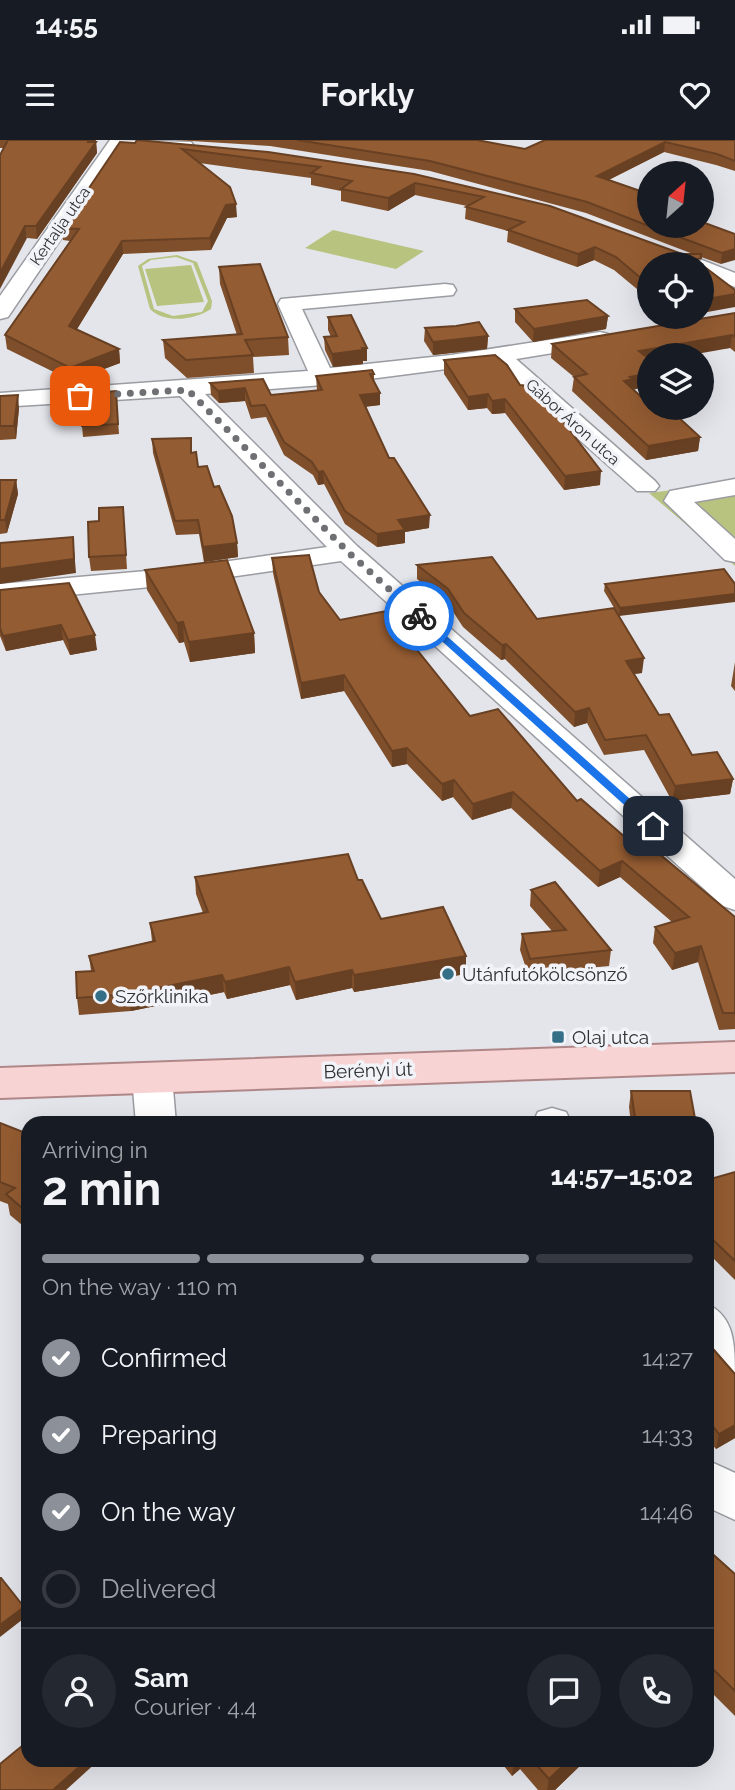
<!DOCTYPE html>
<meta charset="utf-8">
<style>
body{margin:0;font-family:Raleway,sans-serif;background:#242831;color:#f1f3f6;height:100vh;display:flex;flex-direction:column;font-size:26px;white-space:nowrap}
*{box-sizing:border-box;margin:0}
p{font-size:23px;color:#9ea1a6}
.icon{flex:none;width:38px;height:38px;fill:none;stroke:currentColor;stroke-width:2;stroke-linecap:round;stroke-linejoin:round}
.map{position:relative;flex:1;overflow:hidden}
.drawer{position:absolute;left:21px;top:976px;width:693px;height:651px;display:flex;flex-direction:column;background:#171b24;border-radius:21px;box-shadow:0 7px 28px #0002}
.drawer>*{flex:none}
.needle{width:46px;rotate:27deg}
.buttons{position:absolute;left:637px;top:21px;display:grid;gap:14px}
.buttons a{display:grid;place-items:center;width:77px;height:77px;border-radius:50%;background:#171b24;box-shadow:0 7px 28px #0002;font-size:35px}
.pin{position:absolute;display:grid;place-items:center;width:60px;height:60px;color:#fff;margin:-30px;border-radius:14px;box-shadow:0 4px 10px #0006}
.courier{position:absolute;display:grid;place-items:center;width:70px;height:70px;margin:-35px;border:5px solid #1a73e8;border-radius:50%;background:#fff;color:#222;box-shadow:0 2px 9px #0007}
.head em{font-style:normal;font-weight:700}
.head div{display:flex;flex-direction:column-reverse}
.head{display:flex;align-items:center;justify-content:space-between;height:119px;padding:0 21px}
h1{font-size:46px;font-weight:700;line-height:52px}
.bar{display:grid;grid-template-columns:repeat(4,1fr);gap:10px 7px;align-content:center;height:84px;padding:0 21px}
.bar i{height:9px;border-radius:5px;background:#363941}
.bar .active{background:#8c9099}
.bar p{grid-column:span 4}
.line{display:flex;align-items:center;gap:18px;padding:0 21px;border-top:2px solid #363941}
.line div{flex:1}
.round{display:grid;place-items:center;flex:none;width:74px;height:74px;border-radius:37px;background:#242831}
ol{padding:0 21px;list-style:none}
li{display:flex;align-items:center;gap:21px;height:77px}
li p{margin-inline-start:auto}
li .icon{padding:7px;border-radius:50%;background:#8c9099;color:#fff;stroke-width:4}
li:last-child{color:#9ea1a6}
li i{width:38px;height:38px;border:4px solid #363941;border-radius:50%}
.status{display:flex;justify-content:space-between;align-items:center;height:49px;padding:0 35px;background:#171b24;direction:ltr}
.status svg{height:19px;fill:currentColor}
header{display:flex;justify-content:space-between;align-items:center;height:91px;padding:0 21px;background:#171b24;font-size:32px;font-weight:700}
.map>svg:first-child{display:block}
.green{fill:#b7c37f;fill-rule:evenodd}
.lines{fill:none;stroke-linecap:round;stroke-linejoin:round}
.minor-casing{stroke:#9a9ca1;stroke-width:3}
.major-casing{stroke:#af8788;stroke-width:4}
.minor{fill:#fff;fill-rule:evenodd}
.major{fill:#f8d3d3;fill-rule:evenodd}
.wall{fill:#7f4f2b}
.shaded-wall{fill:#684023}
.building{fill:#945c32;stroke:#684023;stroke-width:2}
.route{fill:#1a73e8}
.done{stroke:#6f7073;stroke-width:7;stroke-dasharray:0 12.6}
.poi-dot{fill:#346f87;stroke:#f1f3f8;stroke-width:2.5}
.labels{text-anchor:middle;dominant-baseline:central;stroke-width:7;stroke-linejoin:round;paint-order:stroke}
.far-street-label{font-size:16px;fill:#303133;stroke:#f1f3f8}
.poi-label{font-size:19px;fill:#303133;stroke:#f1f3f8;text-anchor:start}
.street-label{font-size:19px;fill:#303133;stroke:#f1f3f8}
</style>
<div class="status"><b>14:55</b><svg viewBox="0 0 49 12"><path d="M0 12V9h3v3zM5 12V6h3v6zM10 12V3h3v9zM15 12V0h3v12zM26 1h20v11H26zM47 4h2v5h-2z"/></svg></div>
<header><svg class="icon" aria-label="menu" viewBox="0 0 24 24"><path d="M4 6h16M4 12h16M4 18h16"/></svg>Forkly<svg class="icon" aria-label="heart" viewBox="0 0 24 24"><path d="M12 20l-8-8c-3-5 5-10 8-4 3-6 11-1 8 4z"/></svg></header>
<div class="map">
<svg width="735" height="1650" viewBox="0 0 735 1650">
<rect width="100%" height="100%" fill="#e4e5eb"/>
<!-- green -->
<g class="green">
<path d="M333 90 424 111 396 129 305 108Z"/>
<path d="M177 115 197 122 212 161 211 169C195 180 165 184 150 169L138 126 148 119ZM176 117 193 123 208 161 202 172 173 176 154 169 142 126 151 120Z"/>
<path d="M191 125 204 162 157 166 145 129Z"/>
<path d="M735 342V426L649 353Z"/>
</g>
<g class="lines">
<defs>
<g id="minor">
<path d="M110 0 191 2 194 6 185 11 123 7 8 177 0 179V156Z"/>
<path d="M702 120 735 133V147L702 134V124H693Z"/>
<path d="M445 144 453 145 456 150 453 155 302 169 330 228 451 215 600 192 608 194 611 199 608 204 516 219 655 341 659 346 655 351H637L493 223 323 245 205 254 357 406 735 739V770L723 766 341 421 180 444 0 462V444L180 428 327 407 180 256 0 267V253L308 231 278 164 281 159Z"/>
<path d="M735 339V355L694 362 735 399V422L725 420 664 361 670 351Z"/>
<path d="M152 923 166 927 172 937 176 984H136L132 937 138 927Z"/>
<path d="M552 968 566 972 572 984H532L538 972Z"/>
<path d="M707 1164C735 1177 735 1205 735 1238 698 1225 707 1198 707 1164Z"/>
<path d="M707 1320 735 1333V1380L707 1367Z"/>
</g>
<path id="major" d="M735 902V932L0 958V928Z"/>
</defs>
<!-- minor casing -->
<use href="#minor" class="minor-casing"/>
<!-- major casing -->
<use href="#major" class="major-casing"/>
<!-- minor -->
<use href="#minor" class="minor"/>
<!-- major -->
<use href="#major" class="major"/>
</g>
<!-- wall -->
<g class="wall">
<path d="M0 0H96L95 2H96L97 13 37 99 27 98 3 8H0Z"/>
<path d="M175 0H477L525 9 545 0H735V31L716 25 664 12 609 40 649 86 735 94 721 124 701 117 649 124V159L614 130 594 120 577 127 507 102 508 91 465 79 466 67 467 66 415 55 388 71 341 61V51L311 45V38L199 23 237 77 227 78 211 110 123 114 77 189 119 209 120 223 72 241 7 209 5 195 70 101 63 100 62 88 120 2 414 34 682 114H693L586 73 430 31 270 6Z"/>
<path d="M219 127 288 197 289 215 253 217 254 233 187 238 165 218 163 200 237 195 220 144Z"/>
<path d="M515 169 608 176 606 189 533 202 515 182Z"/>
<path d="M735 173V212L730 208 649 215V246L633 249 663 277 700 297 698 311 646 320 572 251 574 237 551 218 552 204Z"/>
<path d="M328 177 367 221H363V224L333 227 325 210 324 197H331L328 190Z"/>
<path d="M425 188 488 196 487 209 433 215 424 201Z"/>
<path d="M444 220 520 245 600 345 564 350 505 273 492 274 487 268 468 270 444 234Z"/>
<path d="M374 234V240L380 265 365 267 389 318 429 388 405 392V403L377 407 345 384 324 344 318 345 313 335 284 315 266 277 251 279 245 261 219 263 211 255 210 243 271 255 317 251 316 236Z"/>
<path d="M116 251 119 294 83 297 82 286Z"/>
<path d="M0 256 19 268 16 299 0 300Z"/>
<path d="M152 299 192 312 198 327 214 347 237 403 238 417 204 422 199 394 176 395 153 313Z"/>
<path d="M0 340H16L18 354 7 393 0 394Z"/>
<path d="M124 381 127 429 91 431 89 417Z"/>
<path d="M272 418 319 452 340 480 470 576 641 711 735 777V889L719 890 698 822 672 830 653 803 655 787 672 782 620 737 598 747 511 668 472 680 453 657 442 661 407 624 392 627 344 551 301 559 273 433Z"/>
<path d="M417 425 537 479 642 533 634 534 659 575 692 615 733 639 730 654 672 661 644 610 604 615 587 583 574 587 505 519 501 520 463 487 448 464 417 439Z"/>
<path d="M724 429 619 476 604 451 605 444Z"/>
<path d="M145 430 254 493 255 513 190 522 184 502 179 503 147 450Z"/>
<path d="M69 443 97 510 70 515 63 500 6 511 0 496V450Z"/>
<path d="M735 522V551L731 546Z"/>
<path d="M195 737 358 740 381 779 466 816V834L354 852 352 848 296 860 290 845 227 859 224 852 131 871 79 875 77 858 91 831 89 816 152 801 150 783 203 773 196 754Z"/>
<path d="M531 750 611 810 609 826 528 834 520 810 522 794 552 791 530 766Z"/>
<path d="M631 951 696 984H631L629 967Z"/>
<path d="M0 983 28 994V1090L10 1075 8 1064 0 1061Z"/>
<path d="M735 1032V1140L707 1112V1040Z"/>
<path d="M707 1202 735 1234V1298L716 1309 707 1299Z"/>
<path d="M707 1409 735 1434V1576L707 1548Z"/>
<path d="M499 1620H586L555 1650H538L520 1629 512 1636Z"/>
</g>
<!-- shaded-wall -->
<g class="shaded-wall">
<path d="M89 0H96L91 10 96 2 97 13 37 99 36 86Z"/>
<path d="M665 2 664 12 596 46 597 36Z"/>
<path d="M415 43V55L388 71V58Z"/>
<path d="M236 64 237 77 227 78 211 110 210 98 226 65Z"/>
<path d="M25 86 27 98 0 149V133Z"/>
<path d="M122 101 123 114 71 199 69 186Z"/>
<path d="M595 107 594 120 577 127 578 114Z"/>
<path d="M735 109V120L721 124 722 113Z"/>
<path d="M735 154V167L702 173V160Z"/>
<path d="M608 176 606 189 533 202 534 189Z"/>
<path d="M732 195 730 208 691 215H649V223L639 211Z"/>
<path d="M488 196 487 209 433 215V202Z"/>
<path d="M362 208H367V221H363V224L333 227 332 214Z"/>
<path d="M119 209 120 223 72 241 70 228Z"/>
<path d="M649 233V246L632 250 624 241 630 237Z"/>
<path d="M245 248V261L219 263 218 251Z"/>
<path d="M380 253V265L360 267V255Z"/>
<path d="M488 254 487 268 468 270V257Z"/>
<path d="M18 255 19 268 16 299 14 286Z"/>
<path d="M505 259V273L492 274V261Z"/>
<path d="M700 297 698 311 646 320 648 306Z"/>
<path d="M323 331 324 344 318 345V332Z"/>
<path d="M601 331 600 345 564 350 565 336Z"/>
<path d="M16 340 18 354 7 393 5 380Z"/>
<path d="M430 375 429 388 405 392V403L377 407V394L398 380Z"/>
<path d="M73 397 76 433 0 444V429Z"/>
<path d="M237 403 238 417 204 422 203 407Z"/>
<path d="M735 454V462L619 476 620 468Z"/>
<path d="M183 482 184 502 179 503 177 483Z"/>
<path d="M61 485 63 500 6 511 3 496Z"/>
<path d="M254 493 255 513 190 522 189 502Z"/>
<path d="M95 495 97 510 70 515 68 500Z"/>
<path d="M506 504 505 519 501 520 502 505Z"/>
<path d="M644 518 642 533 624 535 626 521Z"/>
<path d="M344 535V551L301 559V543Z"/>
<path d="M589 568 587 583 574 587 575 572Z"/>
<path d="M407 608V624L392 627V611Z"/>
<path d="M733 639 730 654 672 661 675 646Z"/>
<path d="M454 640 453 657 442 661V644Z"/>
<path d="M513 652 511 668 472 680 473 664Z"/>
<path d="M622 721 620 737 598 747 600 731Z"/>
<path d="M701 806 698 822 672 830 675 813Z"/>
<path d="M466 816V834L354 852V835Z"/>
<path d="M289 827 290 845 227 859 225 842Z"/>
<path d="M352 830V848L296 860 295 842Z"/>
<path d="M222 835 224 852 131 871 129 854Z"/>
<path d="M735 1285V1298L716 1309 719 1294Z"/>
<path d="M24 1467 27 1476 0 1497V1485Z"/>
<path d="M87 1620H99L66 1650H53Z"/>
<path d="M514 1620H521L520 1629 512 1636Z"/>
<path d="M569 1620H586L555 1650H547L549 1639Z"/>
</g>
<!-- building -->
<g class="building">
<path d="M8 0H89L88 2H96L36 86H25L0 133V15Z"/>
<path d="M137 0 268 12 414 34 550 66 682 114H701V118L695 120 701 124H649V145L616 117 595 107 578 114 508 90 524 82 466 67 484 57 415 43 388 58 341 49 352 41 311 33 320 27 182 9 230 47 236 64 226 65 210 98 122 101 69 186 119 209 70 228 5 195 79 89 62 88 120 2 135 3Z"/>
<path d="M297 0H477L525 9 545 0H735V21L717 14 665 2 597 36 649 54V86L587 62 430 21Z"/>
<path d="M702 82 735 94V109L722 113 650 86H702Z"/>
<path d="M260 124 288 197 245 200 253 215 186 220 163 200 242 194 219 127Z"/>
<path d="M702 125 735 150V154L702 160Z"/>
<path d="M587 160 608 176 534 189 515 169Z"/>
<path d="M735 173V197L732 195 639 211 649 219V233L630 237 633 239 624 241 649 264V268H653L663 277 676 275 700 297 648 306 574 237 587 234 552 204Z"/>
<path d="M351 175 367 208H362L363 210 332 214 324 197 337 196 328 177Z"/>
<path d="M479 182 488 196 433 202 425 188 456 186Z"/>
<path d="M495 215 507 225 520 245 530 246 545 258 601 331 565 336 505 259 492 261 488 254 468 257 444 220Z"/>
<path d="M372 230 374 234H370L380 253 360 255 389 318H394L430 375 398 380 405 390 377 394 345 371 323 331 318 332 312 322 284 302 265 265 251 266 245 248 218 251 210 243 263 239 271 255 322 250 316 236Z"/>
<path d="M116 251 118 284 82 286 80 254Z"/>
<path d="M18 255 14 286H0V256Z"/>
<path d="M191 298V313L196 312 198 327 207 326 214 347 219 346 232 376 237 403 203 407 198 380 175 381 152 299Z"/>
<path d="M0 340H16L5 380H0Z"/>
<path d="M123 367 126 415 89 417 88 382 99 381V368Z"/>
<path d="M73 397 74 419 0 429V403Z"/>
<path d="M309 415 319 452 340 480 386 471 470 576 498 569 577 661 581 659 641 711 651 707 735 777V873H723L701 806 675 813 655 787 689 777 622 721 600 731 513 652 473 664 454 640 442 644 407 608 392 611 344 535 301 543 272 418Z"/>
<path d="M492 417 537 479 614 468 644 518 626 521 659 575 669 574 692 615 717 612 733 639 675 646 646 595 605 600 589 568 575 572 506 504 502 505 464 473 448 449 417 425Z"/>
<path d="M227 420 254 493 189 502 183 482 177 483 145 430Z"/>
<path d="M724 429 735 444V454L620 468 605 444Z"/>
<path d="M69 443 95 495 68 500 61 485 3 496 0 488V450Z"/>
<path d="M348 714 358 740H362L381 779 443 767 466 816 354 835 352 830 295 842 289 827 225 842 222 835 129 854 77 858 76 832 94 831 89 816 155 801 150 783 208 772 195 737Z"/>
<path d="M555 742 611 810 530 819 522 794 566 790 531 750Z"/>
<path d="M631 951H690L696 984H636Z"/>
<path d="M448 978 449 984H398L397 980Z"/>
<path d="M0 983 28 994V1073L6 1054 15 1048 0 1042Z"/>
<path d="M735 1032V1121L707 1094V1040Z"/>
<path d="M707 1202 735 1234V1285L719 1294 707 1279Z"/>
<path d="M707 1409 735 1434V1551L707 1523Z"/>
<path d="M0 1438H1L24 1467 0 1485Z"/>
<path d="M28 1601V1620H87L53 1650H0V1624Z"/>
<path d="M532 1620H569L549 1639Z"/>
</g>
<!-- route -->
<path class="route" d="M416 474H422L657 683V688H650L416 478Z"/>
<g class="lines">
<!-- done -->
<path class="done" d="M80 256 188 250 348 412 419 476"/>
</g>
<!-- markers -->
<g class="poi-dot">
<circle cx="448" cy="834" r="7"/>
<circle cx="101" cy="856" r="7"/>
<rect x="551" y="890" width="14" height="14" rx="3.5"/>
</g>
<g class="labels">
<!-- far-street labels -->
<g class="far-street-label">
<text transform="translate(60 86) rotate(-55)">Kertalja utca</text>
<text transform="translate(573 282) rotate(42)">Gábor Áron utca</text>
</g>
<!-- poi labels -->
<g class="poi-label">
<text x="462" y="834">Utánfutókölcsönző</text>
<text x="115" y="856">Szőrklinika</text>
<text x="572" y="897">Olaj utca</text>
</g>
<!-- street labels -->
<g class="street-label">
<text transform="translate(368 930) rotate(-2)">Berényi út</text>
</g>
</g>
</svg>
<div class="buttons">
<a><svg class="needle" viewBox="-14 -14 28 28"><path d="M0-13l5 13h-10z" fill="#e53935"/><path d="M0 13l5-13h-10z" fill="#9ea1a6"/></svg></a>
<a><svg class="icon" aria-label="locate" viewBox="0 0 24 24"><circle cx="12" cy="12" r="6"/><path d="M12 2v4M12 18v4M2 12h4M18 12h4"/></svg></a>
<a><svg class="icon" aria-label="layers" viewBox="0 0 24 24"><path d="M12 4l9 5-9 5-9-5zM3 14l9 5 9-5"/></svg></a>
</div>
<div class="pin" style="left:80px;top:256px;background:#ea580c"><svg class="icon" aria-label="bag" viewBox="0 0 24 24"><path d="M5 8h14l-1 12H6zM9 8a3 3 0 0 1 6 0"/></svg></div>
<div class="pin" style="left:653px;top:686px;background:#1f2937"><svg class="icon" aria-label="home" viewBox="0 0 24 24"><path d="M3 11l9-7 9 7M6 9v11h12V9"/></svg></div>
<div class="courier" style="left:419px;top:476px"><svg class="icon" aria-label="bike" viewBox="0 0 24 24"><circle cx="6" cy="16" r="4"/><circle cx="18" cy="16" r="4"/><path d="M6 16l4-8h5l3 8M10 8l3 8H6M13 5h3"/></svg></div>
<section class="drawer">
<div class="head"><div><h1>2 min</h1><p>Arriving in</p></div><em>14:57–15:02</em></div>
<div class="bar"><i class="active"></i><i class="active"></i><i class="active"></i><i></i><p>On the way · 110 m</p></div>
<ol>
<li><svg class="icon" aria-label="check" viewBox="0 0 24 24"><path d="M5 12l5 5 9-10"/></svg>Confirmed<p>14:27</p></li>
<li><svg class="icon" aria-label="check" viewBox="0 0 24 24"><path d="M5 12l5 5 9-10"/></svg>Preparing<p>14:33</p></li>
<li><svg class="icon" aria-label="check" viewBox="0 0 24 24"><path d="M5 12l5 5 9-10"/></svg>On the way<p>14:46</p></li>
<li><i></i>Delivered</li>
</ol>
<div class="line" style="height:126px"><a class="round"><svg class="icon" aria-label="person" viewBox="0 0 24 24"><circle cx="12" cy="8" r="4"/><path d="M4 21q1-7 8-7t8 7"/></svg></a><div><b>Sam</b><p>Courier · 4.4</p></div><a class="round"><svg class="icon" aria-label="chat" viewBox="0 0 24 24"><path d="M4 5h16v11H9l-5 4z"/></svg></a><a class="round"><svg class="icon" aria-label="phone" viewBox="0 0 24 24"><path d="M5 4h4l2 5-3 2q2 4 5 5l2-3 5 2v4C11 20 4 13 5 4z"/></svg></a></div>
</section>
</div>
